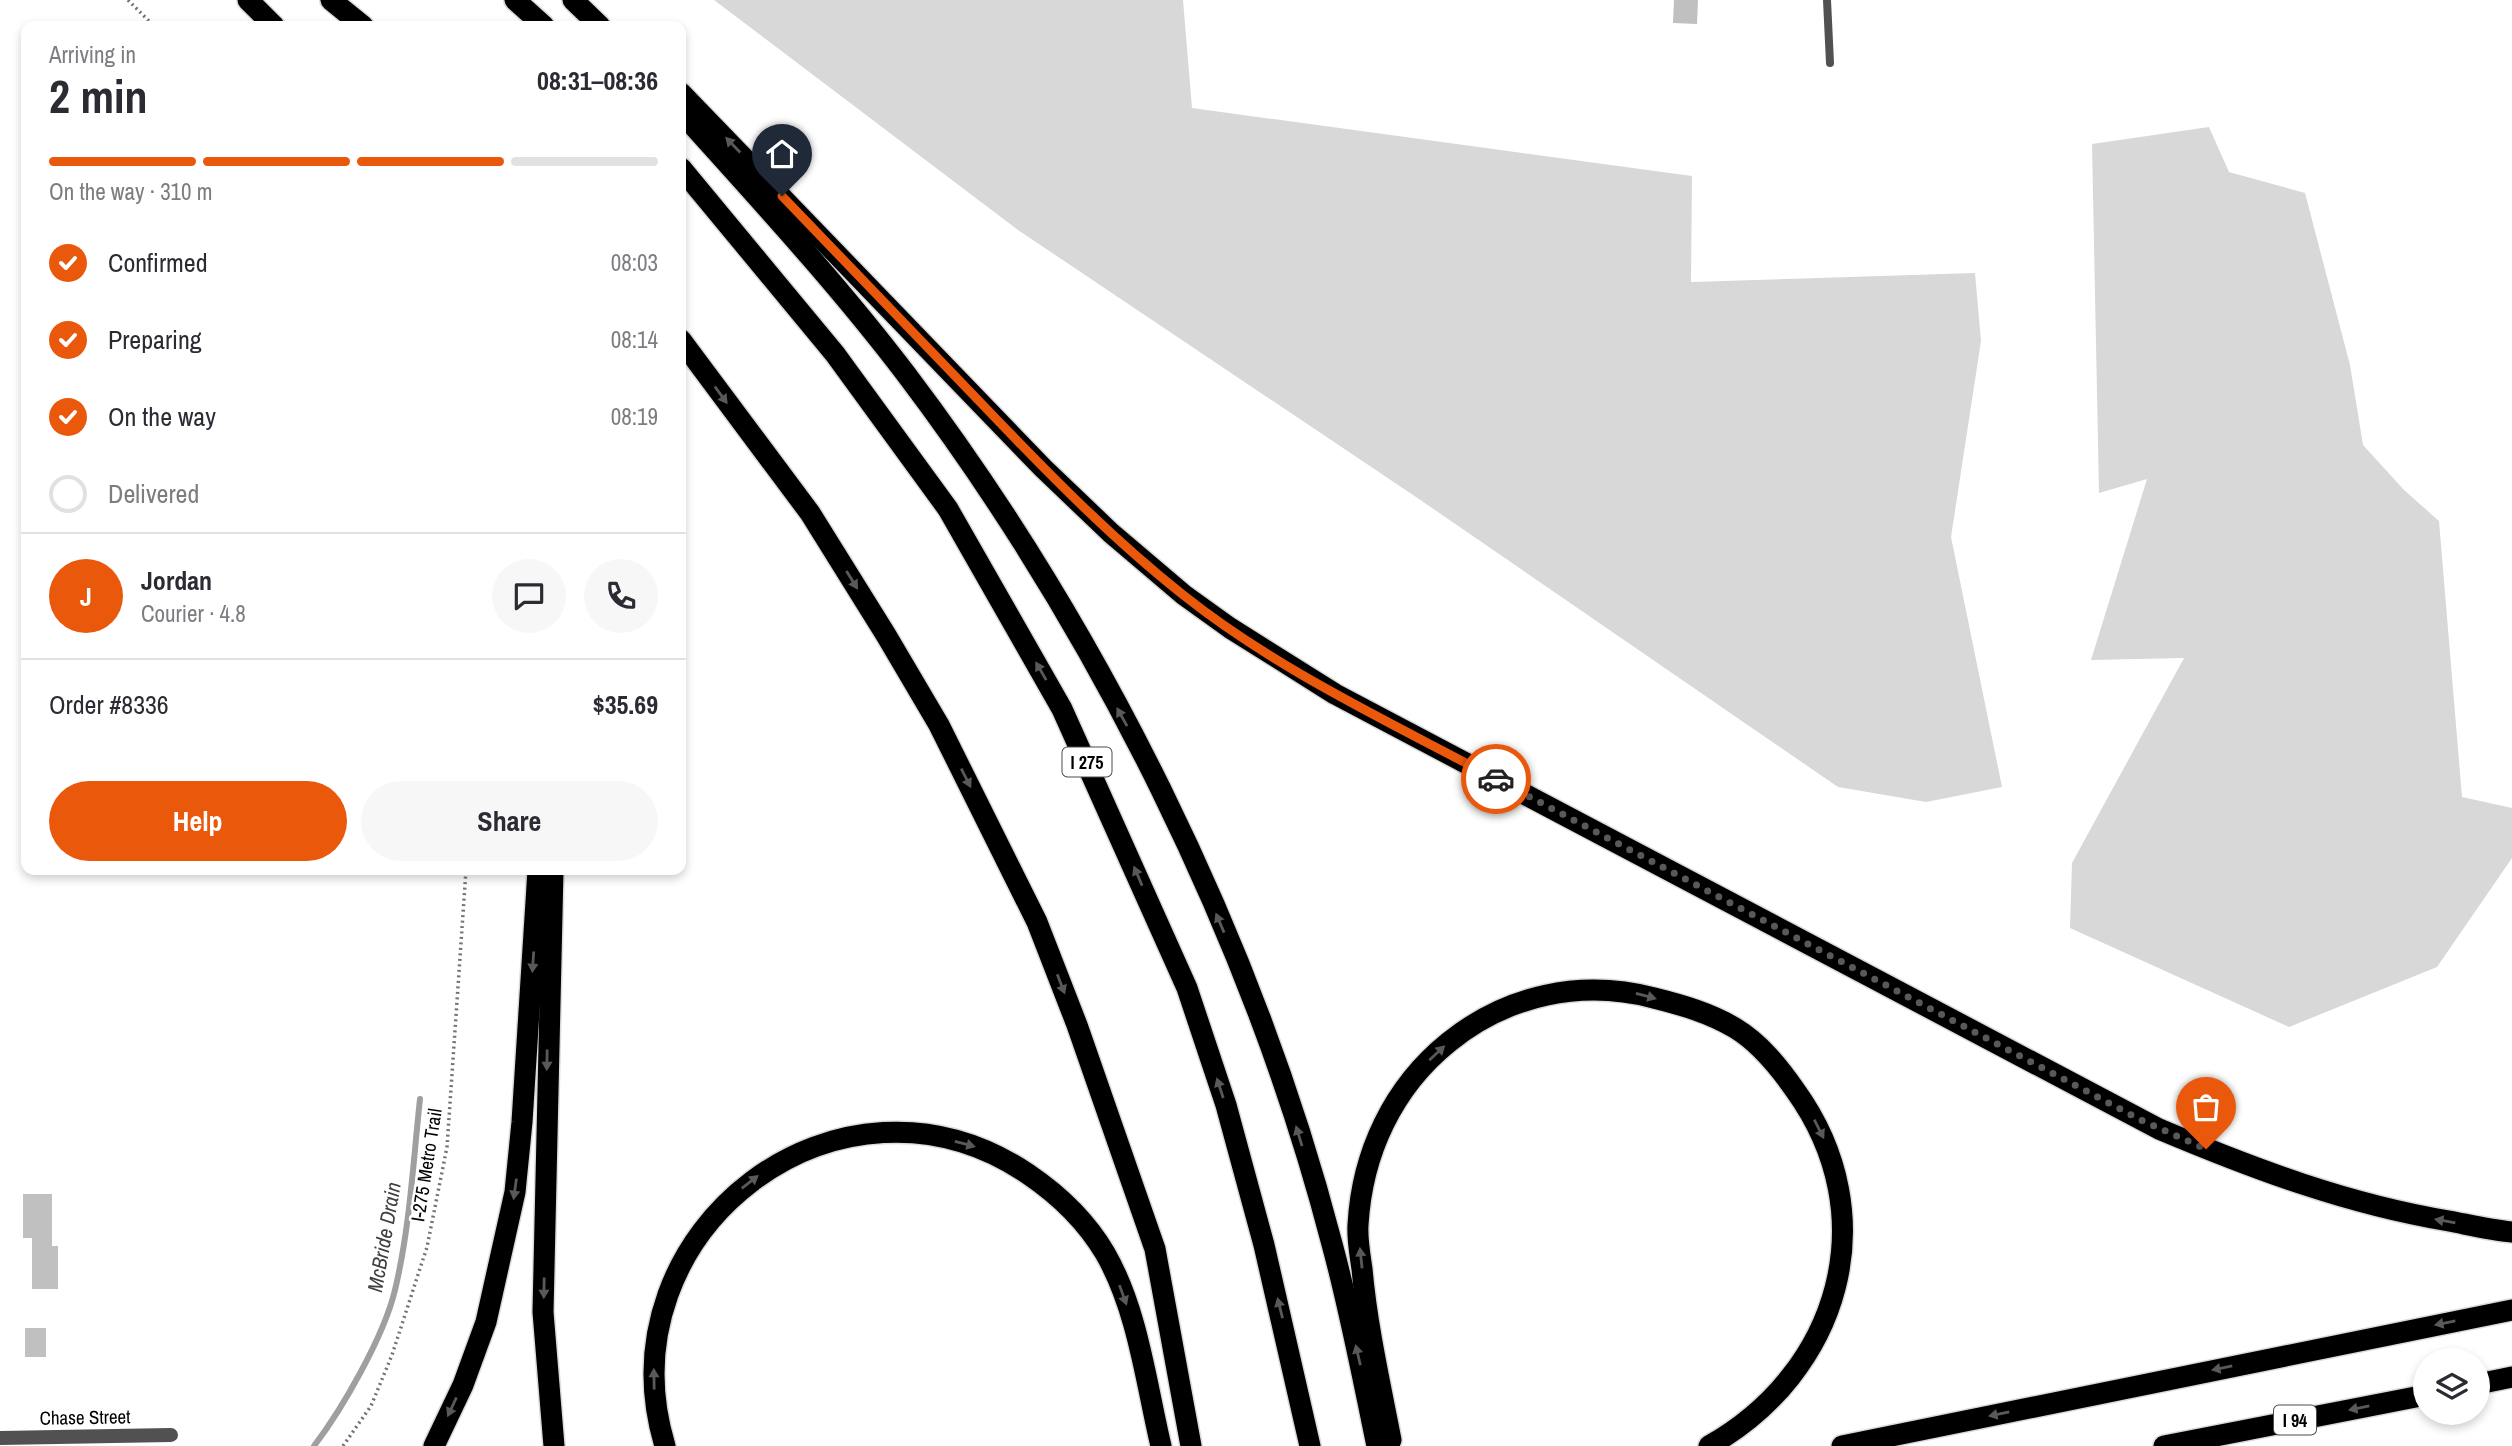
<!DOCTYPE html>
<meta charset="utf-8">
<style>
body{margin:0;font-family:"Archivo Narrow",sans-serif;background:#f7f7f7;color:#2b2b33;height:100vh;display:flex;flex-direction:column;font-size:26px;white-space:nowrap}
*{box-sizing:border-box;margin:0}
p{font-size:23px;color:#7c7c81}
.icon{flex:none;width:38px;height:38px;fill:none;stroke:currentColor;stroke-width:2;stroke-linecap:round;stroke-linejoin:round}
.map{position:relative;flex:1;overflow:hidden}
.panel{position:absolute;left:21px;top:21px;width:665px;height:854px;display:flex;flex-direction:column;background:#fff;border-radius:14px;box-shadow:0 4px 10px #0003}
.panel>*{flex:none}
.tools{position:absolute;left:2413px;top:1348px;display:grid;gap:14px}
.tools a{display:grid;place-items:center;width:77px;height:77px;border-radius:50%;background:#fff;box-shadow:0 4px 10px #0003;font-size:35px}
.pin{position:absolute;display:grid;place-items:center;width:60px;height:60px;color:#fff;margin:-72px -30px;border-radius:50% 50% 50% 0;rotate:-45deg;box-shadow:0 0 7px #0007}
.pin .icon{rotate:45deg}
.courier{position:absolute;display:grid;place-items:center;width:70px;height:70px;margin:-35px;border:5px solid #ea580c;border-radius:50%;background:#fff;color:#222;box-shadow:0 2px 9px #0007}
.head em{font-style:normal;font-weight:700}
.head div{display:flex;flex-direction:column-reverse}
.head{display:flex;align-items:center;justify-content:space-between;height:119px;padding:0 28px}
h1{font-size:46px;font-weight:700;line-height:52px}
.bar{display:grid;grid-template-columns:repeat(4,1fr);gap:10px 7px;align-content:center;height:84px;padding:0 28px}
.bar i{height:9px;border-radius:5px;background:#e1e1e2}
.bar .selected{background:#ea580c}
.bar p{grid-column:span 4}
.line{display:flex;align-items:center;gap:18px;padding:0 28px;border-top:2px solid #e1e1e2}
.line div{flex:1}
.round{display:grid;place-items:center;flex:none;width:74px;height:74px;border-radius:37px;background:#f7f7f7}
ol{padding:0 28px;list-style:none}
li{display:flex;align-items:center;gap:21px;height:77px}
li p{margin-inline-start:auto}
li .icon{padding:7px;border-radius:50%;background:#ea580c;color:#fff;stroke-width:4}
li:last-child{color:#7c7c81}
li i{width:38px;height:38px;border:4px solid #e1e1e2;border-radius:50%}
.cta{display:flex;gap:14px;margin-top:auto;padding:14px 28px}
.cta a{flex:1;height:80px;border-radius:42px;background:#ea580c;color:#fff;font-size:28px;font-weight:700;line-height:80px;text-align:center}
.cta a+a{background:#f7f7f7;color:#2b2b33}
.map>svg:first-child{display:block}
.green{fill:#d8d8d8}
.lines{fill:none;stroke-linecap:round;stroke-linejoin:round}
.stream{stroke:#9f9f9f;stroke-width:6}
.building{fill:#c0c0c0}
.motorway-casing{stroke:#dbdbdb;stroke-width:24}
.path{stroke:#737373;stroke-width:3.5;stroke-dasharray:2 3.5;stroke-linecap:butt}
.service{stroke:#515151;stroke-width:8}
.minor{stroke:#515151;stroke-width:14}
.motorway{stroke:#000;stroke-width:21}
.oneway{fill:#595959}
.done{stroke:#595959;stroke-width:7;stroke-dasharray:0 12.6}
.route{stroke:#ea580c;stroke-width:9}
.labels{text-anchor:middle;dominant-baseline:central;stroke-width:5;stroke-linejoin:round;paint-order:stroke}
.shield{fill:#fff;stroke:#4c4c4c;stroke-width:2}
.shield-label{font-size:18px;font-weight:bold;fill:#000}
.street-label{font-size:19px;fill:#000;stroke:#fff}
.water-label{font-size:21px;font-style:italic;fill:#404040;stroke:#fff}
</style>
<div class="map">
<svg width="2512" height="1446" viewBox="0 0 2512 1446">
<rect width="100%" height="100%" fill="#fff"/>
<!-- green -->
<g class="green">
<path d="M714 0H1183L1192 108 1692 176 1691 282 1975 273 1981 341 1951 537 2002 787 1926 802 1838 787 1416 497 1018 230Z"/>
<path d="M2209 127 2229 172 2305 193 2350 365 2363 445 2404 490 2439 521 2462 797 2512 808V858L2437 967 2289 1027 2070 928 2072 863 2184 658 2091 660 2147 479 2099 493 2092 144Z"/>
</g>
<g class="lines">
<!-- stream -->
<path class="stream" d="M314 1446C343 1408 384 1336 395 1290 410 1227 413 1163 420 1099"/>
</g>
<!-- building -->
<g class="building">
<path d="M1674 0H1698L1697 24 1673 23Z"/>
<path d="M23 1194H52V1246H58V1289H32V1238H23Z"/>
<rect x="25" y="1328" width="21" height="29"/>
</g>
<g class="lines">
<defs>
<g id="motorway">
<path d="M248 0 274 26"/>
<path d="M331 0 363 26"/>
<path d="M515 0 544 26"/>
<path d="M573 0 600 26"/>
<path d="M681 93 1043 468 1111 533 1184 595 1230 628 1335 694 2159 1129C2254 1169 2347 1204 2449 1221 2470 1225 2491 1230 2512 1232"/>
<path d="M681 112C758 198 836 282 906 374 1096 625 1253 939 1332 1244 1350 1310 1363 1379 1377 1446"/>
<path d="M681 168 835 354 948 509 1062 709 1187 988 1226 1105 1264 1245 1310 1446"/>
<path d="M681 340 810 513 886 635 939 725 1037 922 1077 1025 1155 1249 1191 1446"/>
<path d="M553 870 543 1312 554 1446"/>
<path d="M2478 1384 2512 1377"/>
<path d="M1391 1440C1380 1383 1367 1326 1362 1269 1360 1255 1357 1239 1358 1225 1362 1153 1393 1087 1449 1042 1507 995 1581 979 1654 998 1682 1005 1710 1013 1735 1028 1760 1043 1779 1067 1795 1090 1886 1216 1840 1372 1709 1446"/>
<path d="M434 1446 463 1385 486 1322 515 1192 522 1122 538 870"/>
<path d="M665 1446C600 1230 841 1047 1028 1174 1059 1195 1086 1221 1105 1253 1138 1310 1146 1383 1161 1446"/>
<path d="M1842 1446 2512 1310"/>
<path d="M2164 1446 2426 1395"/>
</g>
</defs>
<!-- motorway casing -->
<use href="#motorway" class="motorway-casing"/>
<!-- path -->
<g class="path">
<path d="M128 0 154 26"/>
<path d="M343 1446 371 1406 392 1355 427 1247 447 1147 466 870"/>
</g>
<!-- service -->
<path class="service" d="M1827 0 1830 63"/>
<!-- minor -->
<path class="minor" d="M0 1438 171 1435"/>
<!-- motorway -->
<use href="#motorway" class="motorway"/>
</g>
<!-- one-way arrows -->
<defs><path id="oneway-solid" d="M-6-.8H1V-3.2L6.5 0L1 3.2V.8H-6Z" transform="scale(1.75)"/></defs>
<g class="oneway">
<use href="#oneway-solid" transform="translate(733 145) rotate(-134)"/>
<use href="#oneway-solid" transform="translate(721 395) rotate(54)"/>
<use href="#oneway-solid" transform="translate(852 580) rotate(58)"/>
<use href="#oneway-solid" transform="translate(1041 671) rotate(-120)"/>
<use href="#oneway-solid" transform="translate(1122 717) rotate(-119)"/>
<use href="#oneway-solid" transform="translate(966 778) rotate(63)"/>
<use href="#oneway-solid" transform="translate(1138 876) rotate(-113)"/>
<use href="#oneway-solid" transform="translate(1220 923) rotate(-113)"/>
<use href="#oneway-solid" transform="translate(533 962) rotate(94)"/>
<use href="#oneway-solid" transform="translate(1061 984) rotate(69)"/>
<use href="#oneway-solid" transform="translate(1646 996) rotate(15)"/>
<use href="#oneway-solid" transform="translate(1437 1053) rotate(-43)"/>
<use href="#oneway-solid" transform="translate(547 1060) rotate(91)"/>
<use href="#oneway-solid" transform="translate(1220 1088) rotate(-108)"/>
<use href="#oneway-solid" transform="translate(1819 1129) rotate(63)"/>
<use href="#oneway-solid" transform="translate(1299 1136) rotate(-107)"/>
<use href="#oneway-solid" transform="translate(965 1144) rotate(15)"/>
<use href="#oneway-solid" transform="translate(750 1182) rotate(-38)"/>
<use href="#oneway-solid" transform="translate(515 1189) rotate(98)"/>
<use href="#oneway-solid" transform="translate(2445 1221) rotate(-170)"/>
<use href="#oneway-solid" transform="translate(1361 1258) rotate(-96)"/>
<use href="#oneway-solid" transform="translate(544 1288) rotate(91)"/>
<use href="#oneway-solid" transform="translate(1123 1295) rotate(70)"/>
<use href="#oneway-solid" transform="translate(1280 1308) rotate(-104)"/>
<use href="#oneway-solid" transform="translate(2445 1323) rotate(169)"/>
<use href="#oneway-solid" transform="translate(1358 1355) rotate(-103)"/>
<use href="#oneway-solid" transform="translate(2222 1368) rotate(168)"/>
<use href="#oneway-solid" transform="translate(654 1379) rotate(-91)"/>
<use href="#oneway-solid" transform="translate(452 1407) rotate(115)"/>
<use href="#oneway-solid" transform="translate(2359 1408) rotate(169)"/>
<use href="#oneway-solid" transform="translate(1999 1414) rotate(168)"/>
</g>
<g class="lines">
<!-- done -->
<path class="done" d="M1496 779 2141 1120 2206 1149"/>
<!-- route -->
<path class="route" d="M782 196C848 264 914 333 980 402 1044 469 1109 536 1182 594 1277 670 1390 722 1496 779"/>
</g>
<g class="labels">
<!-- shield labels -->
<g class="shield">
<rect x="1062.5" y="747.5" width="49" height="29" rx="5"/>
<rect x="2274" y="1405.5" width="42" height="29" rx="5"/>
</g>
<g class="shield-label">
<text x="1087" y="762">I 275</text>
<text x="2295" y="1420">I 94</text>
</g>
<!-- street labels -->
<g class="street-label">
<text transform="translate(426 1165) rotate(-81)">I-275 Metro Trail</text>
<text transform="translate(85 1417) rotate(-1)">Chase Street</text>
</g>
<!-- water labels -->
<g class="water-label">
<text transform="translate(384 1237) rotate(-80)">McBride Drain</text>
</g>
</g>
</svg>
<div class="tools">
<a><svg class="icon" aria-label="layers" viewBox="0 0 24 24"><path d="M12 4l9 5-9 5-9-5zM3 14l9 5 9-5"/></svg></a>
</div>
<div class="pin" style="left:2206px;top:1149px;background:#ea580c"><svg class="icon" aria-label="bag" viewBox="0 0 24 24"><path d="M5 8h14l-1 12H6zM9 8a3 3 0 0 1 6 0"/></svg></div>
<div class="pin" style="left:782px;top:196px;background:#1f2937"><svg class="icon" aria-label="home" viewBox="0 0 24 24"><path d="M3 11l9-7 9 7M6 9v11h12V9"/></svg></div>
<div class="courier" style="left:1496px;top:779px"><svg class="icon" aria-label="car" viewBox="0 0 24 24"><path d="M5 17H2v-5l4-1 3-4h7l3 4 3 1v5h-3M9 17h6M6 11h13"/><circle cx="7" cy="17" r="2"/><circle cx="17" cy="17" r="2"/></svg></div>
<section class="panel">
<div class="head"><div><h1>2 min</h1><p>Arriving in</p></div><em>08:31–08:36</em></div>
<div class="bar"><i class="selected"></i><i class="selected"></i><i class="selected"></i><i></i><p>On the way · 310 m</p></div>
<ol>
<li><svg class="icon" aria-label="check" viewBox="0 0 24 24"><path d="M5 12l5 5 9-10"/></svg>Confirmed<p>08:03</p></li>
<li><svg class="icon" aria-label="check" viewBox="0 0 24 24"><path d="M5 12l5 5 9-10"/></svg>Preparing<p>08:14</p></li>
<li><svg class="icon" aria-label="check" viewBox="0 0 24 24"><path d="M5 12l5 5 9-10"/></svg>On the way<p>08:19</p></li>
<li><i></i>Delivered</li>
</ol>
<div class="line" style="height:126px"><b class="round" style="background:#ea580c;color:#fff">J</b><div><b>Jordan</b><p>Courier · 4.8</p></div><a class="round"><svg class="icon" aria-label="chat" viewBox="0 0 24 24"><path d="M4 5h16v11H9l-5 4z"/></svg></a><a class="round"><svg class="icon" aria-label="phone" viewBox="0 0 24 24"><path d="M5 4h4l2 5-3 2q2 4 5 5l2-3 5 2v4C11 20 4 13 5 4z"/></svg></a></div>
<div class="line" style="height:91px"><div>Order #8336</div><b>$35.69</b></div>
<div class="cta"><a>Help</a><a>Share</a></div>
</section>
</div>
